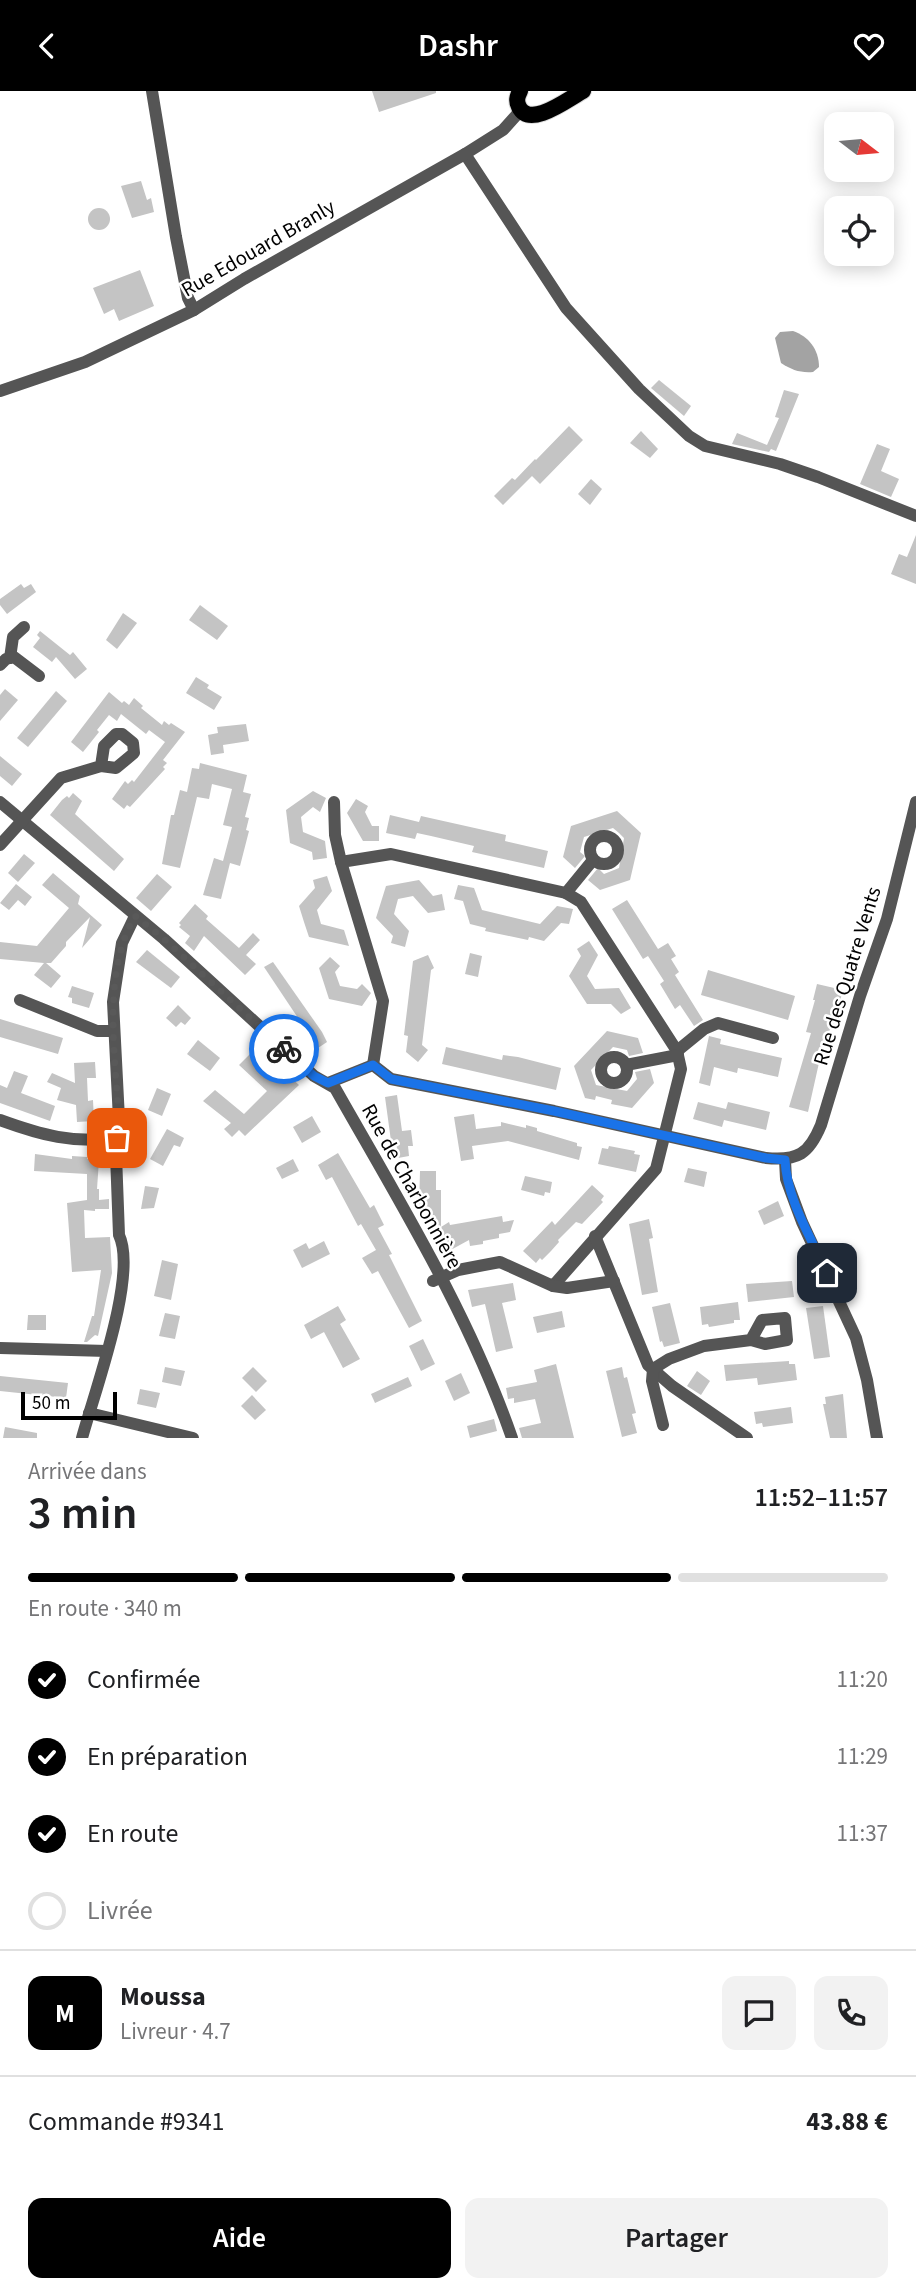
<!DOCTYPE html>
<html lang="fr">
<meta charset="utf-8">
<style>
body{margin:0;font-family:"Source Sans 3",sans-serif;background:#f2f2f2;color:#202124;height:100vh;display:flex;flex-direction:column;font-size:26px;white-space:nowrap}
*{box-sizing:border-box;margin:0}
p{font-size:23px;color:#757577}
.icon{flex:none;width:38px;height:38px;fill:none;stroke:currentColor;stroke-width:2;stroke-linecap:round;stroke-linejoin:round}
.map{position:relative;height:1347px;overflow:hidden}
.sheet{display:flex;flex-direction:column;background:#fff;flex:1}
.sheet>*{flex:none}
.needle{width:46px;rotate:106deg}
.buttons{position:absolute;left:824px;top:21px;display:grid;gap:14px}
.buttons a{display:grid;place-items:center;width:70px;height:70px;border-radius:14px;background:#fff;box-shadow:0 4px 18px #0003;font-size:35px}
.scale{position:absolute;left:21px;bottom:18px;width:96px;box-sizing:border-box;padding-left:7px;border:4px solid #000;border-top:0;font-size:19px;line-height:24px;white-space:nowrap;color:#000;-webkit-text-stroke:5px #fff;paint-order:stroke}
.pin{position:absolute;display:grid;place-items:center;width:60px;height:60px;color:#fff;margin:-30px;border-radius:14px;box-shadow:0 4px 10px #0006}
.courier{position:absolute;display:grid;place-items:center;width:70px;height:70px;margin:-35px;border:5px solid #1a73e8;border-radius:50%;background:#fff;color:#222;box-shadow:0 2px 9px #0007}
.head em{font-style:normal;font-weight:600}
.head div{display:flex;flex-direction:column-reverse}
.head{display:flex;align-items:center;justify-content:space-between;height:119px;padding:0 28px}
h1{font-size:46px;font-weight:600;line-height:52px}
.bar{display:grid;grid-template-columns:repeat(4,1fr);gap:10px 7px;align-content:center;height:84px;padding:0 28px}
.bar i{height:9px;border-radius:5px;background:#e0e0e0}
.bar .current{background:#000}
.bar p{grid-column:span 4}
.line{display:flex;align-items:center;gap:18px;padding:0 28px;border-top:2px solid #e0e0e0}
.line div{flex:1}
.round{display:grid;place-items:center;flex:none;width:74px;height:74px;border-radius:14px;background:#f2f2f2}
ol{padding:0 28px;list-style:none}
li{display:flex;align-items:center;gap:21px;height:77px}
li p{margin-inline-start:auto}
li .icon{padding:7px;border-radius:50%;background:#000;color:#fff;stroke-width:4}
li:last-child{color:#757577}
li i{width:38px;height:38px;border:4px solid #e0e0e0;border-radius:50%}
.primary-button{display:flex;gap:14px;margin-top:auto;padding:14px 28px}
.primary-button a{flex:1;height:80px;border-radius:14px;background:#000;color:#fff;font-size:28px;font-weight:600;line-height:80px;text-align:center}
.primary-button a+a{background:#f2f2f2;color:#202124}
header{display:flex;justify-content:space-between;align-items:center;height:91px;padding:0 28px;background:#000;color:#fff;font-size:32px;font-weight:600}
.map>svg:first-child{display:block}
.water{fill:#a3a3a3}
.building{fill:#c4c4c4}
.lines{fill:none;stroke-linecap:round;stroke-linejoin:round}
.major-casing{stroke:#dbdbdb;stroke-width:18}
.minor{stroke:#555;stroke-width:12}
.major{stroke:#000;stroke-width:16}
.done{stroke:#595959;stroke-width:7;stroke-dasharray:0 12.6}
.route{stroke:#1a73e8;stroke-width:9}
.labels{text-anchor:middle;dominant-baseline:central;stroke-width:5;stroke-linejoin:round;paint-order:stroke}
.street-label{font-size:21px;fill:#000;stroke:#fff}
</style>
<header><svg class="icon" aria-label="back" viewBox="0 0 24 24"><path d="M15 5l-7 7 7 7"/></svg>Dashr<svg class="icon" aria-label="heart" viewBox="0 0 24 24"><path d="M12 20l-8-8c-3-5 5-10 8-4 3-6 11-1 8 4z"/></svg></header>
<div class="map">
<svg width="916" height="1347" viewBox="0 0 916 1347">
<rect width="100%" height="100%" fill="#fff"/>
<!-- water -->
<path class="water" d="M793 240C808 245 819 258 819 276L813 281C800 282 792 279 781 272L775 247 780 241Z"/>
<!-- building -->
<g class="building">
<path d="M372 0H436V2L379 21Z"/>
<path d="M141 90 147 109 151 107 154 121 132 127 121 95Z"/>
<circle cx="99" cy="128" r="11"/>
<path d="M140 179 154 215 119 230 114 218 104 223 93 197Z"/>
<path d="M659 289 691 315 684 325 651 297Z"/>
<path d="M784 299 799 303 776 360 771 358 769 361 732 353 737 342 767 354 779 327 775 326Z"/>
<path d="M569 335 583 349 540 393 532 385 503 414 494 405 512 387 515 389 535 368 536 369Z"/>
<path d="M641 340 658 358 650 367 630 352Z"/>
<path d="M877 353 890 358 881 380 899 388 891 406 860 393Z"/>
<path d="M591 388 602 398 590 414 578 403Z"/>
<path d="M916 444V493L891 483 899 463 907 466Z"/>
<path d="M21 493 24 497 31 493 36 501 7 523 0 514V508Z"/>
<path d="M200 514 228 535 217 549 189 529Z"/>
<path d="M123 522 137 532 117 558 106 549Z"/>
<path d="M40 540 70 564 73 561 87 578 75 588 56 566 52 571 33 556 40 547 37 544Z"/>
<path d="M196 586 209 594 207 597 222 606 214 619 186 602Z"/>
<path d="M5 598 18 609 0 630V604Z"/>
<path d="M56 600 67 610 28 656 17 647Z"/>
<path d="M109 601 122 612 124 610 129 614 134 607 143 615 141 617 162 634 164 630 169 634 171 632 185 641 163 669 167 672 163 676 165 678 130 716 127 714 124 718 112 708 125 690 128 693 132 689 134 691 165 651 149 639 146 643 121 623 117 630 109 624 97 639 99 641 83 661 71 651Z"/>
<path d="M246 633 249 650 223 654 224 662 211 664 208 644 218 642 217 636Z"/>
<path d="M0 665 22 683 12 695 0 685Z"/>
<path d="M200 672 247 684 243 701 251 703 245 726 249 727 246 739 249 740 240 775 230 772 221 808 203 804 214 767 223 770 232 736 223 734 232 698 212 693 209 708 197 706 180 777 162 773 171 724H174L180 699 187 701 192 677 199 678Z"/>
<path d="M313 700 326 707 320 721 313 716 301 726 303 741 325 750 327 767 313 769 312 761 290 752 286 719Z"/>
<path d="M73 702 82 710 75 723 124 768 114 780 50 724 62 709 67 705 69 707Z"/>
<path d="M356 708 368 715 365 721 372 735H379V750H363L347 722Z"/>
<path d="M617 720 641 742 630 789 600 799 588 789 598 777 604 783 619 777 624 747 619 742 613 737 584 746 580 761 585 765 575 777 563 766 571 735Z"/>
<path d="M390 724 419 731 421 725 506 744 505 750 548 760 544 777 472 761 474 755 431 745 417 742 415 748 386 742Z"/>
<path d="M24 763 35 772 18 791 8 782Z"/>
<path d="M53 782 80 805 78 813 102 834 82 857 90 826 66 851V855L51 872H46L61 885 51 897 34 884 44 872 0 868V851L37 855 69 817 42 794Z"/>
<path d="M157 783 172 796 151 820 136 807Z"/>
<path d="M327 785 332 800 317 819 321 833 344 839 349 855 309 846 304 831 299 815 315 797 313 789Z"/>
<path d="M419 789 433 805 442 803 445 819 428 822 413 805 398 808 394 823 409 840 405 856 391 852 393 845 376 827 386 795Z"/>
<path d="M16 793 32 806 25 815 18 809 9 819 0 812Z"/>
<path d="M458 794 474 797 482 819 540 833 557 815 573 818 569 833 561 832 544 850 529 846 528 849 485 840 486 837 470 833 463 810 454 808Z"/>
<path d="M627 809 658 858 668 852 676 865 671 868 679 881 675 884 703 929 694 935 680 914 675 918 660 893 664 890 648 865 643 868 612 818Z"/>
<path d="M195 813 208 825 206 828 239 857 253 842 260 849 246 864 256 873 245 884 204 845 194 860 185 852 190 845 179 836 181 834 179 832Z"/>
<path d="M589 850 598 864 587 885 595 898 619 897 631 917 621 923 611 913H587L569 885 581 865 577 858Z"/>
<path d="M147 859 180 886 171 897 136 871Z"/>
<path d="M470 862 482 865 478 886 465 883Z"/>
<path d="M428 864 434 877 431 879 422 954 428 959 418 971 406 961 408 945 404 944 413 870Z"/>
<path d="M330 866 340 875 335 881 340 895 357 898 362 893 371 902 362 915 329 908 319 877Z"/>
<path d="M273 871 322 941 327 951 318 957 264 876Z"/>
<path d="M708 879 795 905 788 929 701 904Z"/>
<path d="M817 893 843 899 832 939 830 938 825 954H823L808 1021 789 1016 811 942 806 941 815 909H813Z"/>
<path d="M72 895 94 902 89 917 72 912V907L68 906Z"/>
<path d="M178 914 191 927 185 934 181 931 176 936 166 927Z"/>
<path d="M0 928 63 947 58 963 0 946Z"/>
<path d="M607 940 638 947 643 962 629 965 627 959 613 956 591 979 596 994 627 1000 637 988 635 981 650 978 654 992 632 1017 611 1013 612 1009 596 1005 595 1009 585 1007 574 975Z"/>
<path d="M709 945 721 948 720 953 782 967 778 986 738 977 737 982 714 976 710 995 699 992Z"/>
<path d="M198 949 220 967 210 980 187 963Z"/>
<path d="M446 956 502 969 503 964 518 966 561 977 556 999 442 973Z"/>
<path d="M250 963 279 989 286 982 299 994 245 1045 239 1039 232 1046 224 1038 231 1032 203 1010 215 999 244 1023 267 1000 239 974Z"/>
<path d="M95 971 96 987H87L88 1010 93 1009 94 1030 77 1031 76 1014 57 1009 61 997 47 991 52 982 75 992 74 972Z"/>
<path d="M14 980 28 985 21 1002 55 1015 50 1030 0 1012V994L7 997Z"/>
<path d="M157 997 171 1003 162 1025 148 1019Z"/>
<path d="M397 1004 402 1040 411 1039 413 1055H408L409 1065 398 1067 396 1050H391L385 1006Z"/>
<path d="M698 1011 726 1018 728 1011 770 1021 766 1039 724 1029 722 1036 693 1028Z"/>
<path d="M474 1023 476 1038 501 1035V1031L526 1037V1034L537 1037V1040L577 1052V1055L582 1056 579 1069 508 1050 472 1055 474 1068 461 1070 454 1026Z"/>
<path d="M312 1025 321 1041 302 1052 293 1036Z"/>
<path d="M167 1038 184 1047 180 1056 174 1054 163 1075 150 1068Z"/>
<path d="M609 1055 635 1060 634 1063 640 1064 636 1081 598 1073 602 1057 608 1058Z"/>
<path d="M338 1062 370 1117 374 1114 384 1134 378 1137 392 1163 389 1164 422 1230 409 1237 378 1180 372 1183 362 1167 376 1159 361 1133 358 1135 332 1086 326 1089 318 1074Z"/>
<path d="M35 1063 72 1068V1065L87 1066V1068L99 1069 97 1098H99V1109L109 1108V1118H95V1120L84 1119 85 1147 110 1146 112 1182 98 1245 95 1244 87 1251H84L92 1225H94L101 1179 72 1181 67 1112 87 1109V1083L34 1080Z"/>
<path d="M293 1068 299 1080 282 1088 276 1077Z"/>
<path d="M688 1077 707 1081 704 1096 684 1091Z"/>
<path d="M420 1080H436V1099H441V1136L449 1131 450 1134 502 1125 503 1131 514 1129 510 1141 499 1143V1147L483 1150V1153L470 1155 469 1149 447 1161 426 1117H419Z"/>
<path d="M525 1085 552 1091 550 1102 545 1101 544 1105 521 1099Z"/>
<path d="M592 1094 604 1105 601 1109 603 1111 582 1133 576 1131 558 1149 559 1151 551 1160 542 1169 540 1167 536 1172 523 1160 552 1130 555 1134Z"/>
<path d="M145 1095 159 1097 154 1117 141 1118Z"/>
<path d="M778 1110 784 1125 764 1134 758 1120Z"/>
<path d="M649 1128 653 1147 649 1148 658 1201 642 1204 629 1133Z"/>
<path d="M324 1150 330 1163 302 1177 293 1159 306 1152 309 1158Z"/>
<path d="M162 1169 178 1173 171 1209 154 1205Z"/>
<path d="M792 1190 794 1206 748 1211 746 1193Z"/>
<path d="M513 1192 516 1209 502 1212 513 1257 496 1261 485 1213 472 1216 468 1199Z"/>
<path d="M738 1211 740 1229H734V1232L709 1236 708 1233 702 1234 700 1216Z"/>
<path d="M670 1212 680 1252 664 1256 662 1250 660 1251 652 1216Z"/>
<path d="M338 1215 346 1229 340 1233 360 1268 343 1277 324 1241 311 1248 304 1234Z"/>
<path d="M823 1215 830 1266 814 1268 806 1217Z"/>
<path d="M562 1220 565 1236 537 1242 533 1226Z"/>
<path d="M165 1222 180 1225 175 1248 159 1245Z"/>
<path d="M28 1224H46V1239H27Z"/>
<path d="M423 1248 435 1273 421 1280 409 1255Z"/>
<path d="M789 1270V1273H795L797 1289 758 1294 757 1287 726 1290 724 1274Z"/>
<path d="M556 1273 574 1347H522L519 1337 541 1332 535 1308 514 1312V1307L508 1308 506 1297 537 1291 534 1279Z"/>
<path d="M165 1276 185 1280 181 1295 162 1291Z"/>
<path d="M253 1276 267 1290 256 1301 242 1287Z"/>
<path d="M622 1276 624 1287 627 1286 636 1322 632 1323 637 1342 622 1346 606 1280Z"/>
<path d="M697 1280 710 1290 701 1304 687 1295Z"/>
<path d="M461 1282 470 1302 454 1310 445 1290Z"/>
<path d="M0 1285 68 1292 66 1307 0 1300Z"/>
<path d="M408 1286 412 1295 375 1312 371 1303Z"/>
<path d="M140 1298 160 1302 156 1317 137 1313Z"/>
<path d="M843 1303 847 1347H830L823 1313H826L825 1306Z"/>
<path d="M252 1304 266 1319 255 1329 241 1315Z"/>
<path d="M791 1316 793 1332 763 1336 762 1332 756 1333 754 1321Z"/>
<path d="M494 1328 497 1340 470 1347 467 1335Z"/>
<path d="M5 1336 37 1342V1347H3Z"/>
</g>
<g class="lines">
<defs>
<path id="major" d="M520 0C517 6 516 10 519 16 530 38 568 8 583 0"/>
</defs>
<!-- major casing -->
<use href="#major" class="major-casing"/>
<!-- minor -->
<g class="minor">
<path d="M152 0 176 146 188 207 194 219"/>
<path d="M465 63 566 217 639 298 689 345 705 355 780 373 818 386 916 425"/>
<path d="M0 300 85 271 194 219 244 188 465 63 503 39 521 19"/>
<path d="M10 567 13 546 24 536"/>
<path d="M0 574 6 568 14 566 39 585"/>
<path d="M0 711 164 848 314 985 335 997C399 1110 469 1223 512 1347"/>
<path d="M334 711 335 744 341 771"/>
<circle cx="604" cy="759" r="14"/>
<path d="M0 754 61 687 101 675 116 677 134 662 133 652 122 643H116L104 655 101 675"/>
<path d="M566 802 593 769"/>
<path d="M20 909 97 940H113"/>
<path d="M677 960 704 938 718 932 773 947"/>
<circle cx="614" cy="979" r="13"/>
<path d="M373 974 383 910 341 771 391 763 566 802 581 811 677 960 681 978 656 1078 553 1195 500 1171 458 1179 433 1190"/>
<path d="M373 974 391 988 554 1020 766 1067C798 1070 809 1063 821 1034L860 905 887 828 916 711"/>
<path d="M626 974 678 964"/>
<path d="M328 992 373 974"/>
<path d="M0 1029C41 1044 74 1053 117 1047"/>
<path d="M785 1069 786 1088 802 1131 856 1247 867 1289 877 1347"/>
<path d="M595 1145 648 1274 672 1295 747 1347"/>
<path d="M553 1195 567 1197 614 1190"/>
<path d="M0 1257 107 1260"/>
<path d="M89 1322 193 1347"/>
<path d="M663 1334 652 1290 653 1278 669 1268 704 1255 751 1249 765 1253 787 1249 785 1227 762 1229 751 1249"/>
<path d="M82 1347C94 1302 138 1184 119 1144L116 1064 119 1028 113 911 122 852 135 825"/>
</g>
<!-- major -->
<use href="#major" class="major"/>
</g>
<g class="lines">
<!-- done -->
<path class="done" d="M117 1047 119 1028C115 966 102 880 135 825L164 848 284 958"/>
<!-- route -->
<path class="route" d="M284 958 314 985 328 992 373 974 391 988 554 1020 766 1067 785 1069C787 1109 811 1146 827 1182"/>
</g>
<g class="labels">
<!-- street labels -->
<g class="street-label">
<text transform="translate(258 157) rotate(-30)">Rue Edouard Branly</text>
<text transform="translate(847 885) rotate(-73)">Rue des Quatre Vents</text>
<text transform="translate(412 1095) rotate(61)">Rue de Charbonnière</text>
</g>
</g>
</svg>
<div class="buttons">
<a><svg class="needle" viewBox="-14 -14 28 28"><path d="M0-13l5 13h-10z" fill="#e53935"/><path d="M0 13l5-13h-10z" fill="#757577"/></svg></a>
<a><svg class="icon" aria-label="locate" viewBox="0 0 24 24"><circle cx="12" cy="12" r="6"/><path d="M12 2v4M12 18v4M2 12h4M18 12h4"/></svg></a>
</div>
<div class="scale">50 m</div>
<div class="pin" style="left:117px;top:1047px;background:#ea580c"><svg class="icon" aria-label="bag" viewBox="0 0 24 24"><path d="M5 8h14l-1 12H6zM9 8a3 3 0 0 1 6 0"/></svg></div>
<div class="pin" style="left:827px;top:1182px;background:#1f2937"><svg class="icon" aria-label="home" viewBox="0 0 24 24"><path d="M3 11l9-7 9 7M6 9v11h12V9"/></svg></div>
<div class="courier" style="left:284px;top:958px"><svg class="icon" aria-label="bike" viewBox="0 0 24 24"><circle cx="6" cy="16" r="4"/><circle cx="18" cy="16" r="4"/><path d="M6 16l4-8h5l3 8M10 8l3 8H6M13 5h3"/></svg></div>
</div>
<section class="sheet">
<div class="head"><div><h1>3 min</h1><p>Arrivée dans</p></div><em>11:52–11:57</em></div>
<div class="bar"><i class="current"></i><i class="current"></i><i class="current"></i><i></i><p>En route · 340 m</p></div>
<ol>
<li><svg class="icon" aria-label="check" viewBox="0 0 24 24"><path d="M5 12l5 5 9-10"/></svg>Confirmée<p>11:20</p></li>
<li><svg class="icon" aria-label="check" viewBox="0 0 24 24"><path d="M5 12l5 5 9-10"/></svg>En préparation<p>11:29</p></li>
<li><svg class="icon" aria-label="check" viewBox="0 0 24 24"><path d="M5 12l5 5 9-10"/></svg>En route<p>11:37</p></li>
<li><i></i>Livrée</li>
</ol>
<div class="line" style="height:126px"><b class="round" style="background:#000;color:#fff">M</b><div><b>Moussa</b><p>Livreur · 4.7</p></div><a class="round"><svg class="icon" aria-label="chat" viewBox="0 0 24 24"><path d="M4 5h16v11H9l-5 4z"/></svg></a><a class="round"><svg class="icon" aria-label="phone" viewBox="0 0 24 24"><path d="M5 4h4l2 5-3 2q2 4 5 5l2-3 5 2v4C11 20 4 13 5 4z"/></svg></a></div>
<div class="line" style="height:91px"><div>Commande #9341</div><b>43.88 €</b></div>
<div class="primary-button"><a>Aide</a><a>Partager</a></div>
</section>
